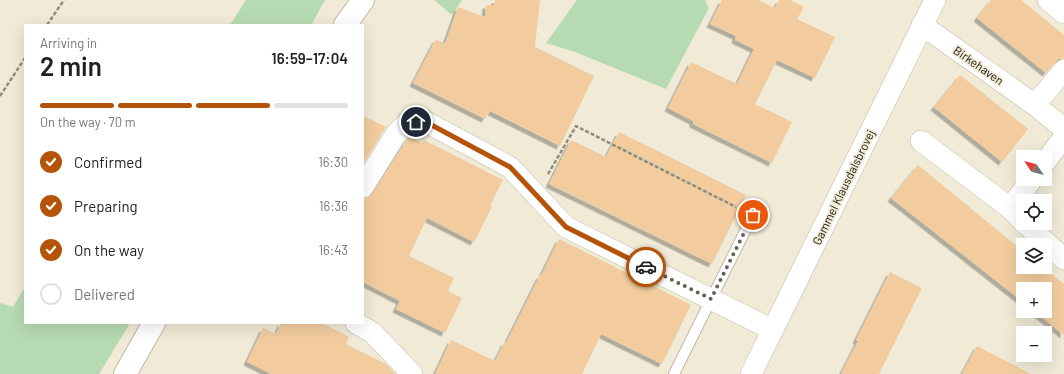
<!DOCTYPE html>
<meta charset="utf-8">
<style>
body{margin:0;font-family:Barlow,sans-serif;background:#f2f2f2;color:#202124;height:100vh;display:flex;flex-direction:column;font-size:15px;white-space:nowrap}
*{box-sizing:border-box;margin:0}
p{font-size:13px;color:#757577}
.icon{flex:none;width:22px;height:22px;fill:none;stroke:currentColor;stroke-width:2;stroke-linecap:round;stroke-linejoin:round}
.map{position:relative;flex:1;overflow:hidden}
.sheet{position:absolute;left:24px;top:24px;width:340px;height:300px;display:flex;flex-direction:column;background:#fff;border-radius:0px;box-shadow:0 4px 16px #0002}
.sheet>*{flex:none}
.needle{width:26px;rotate:305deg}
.controls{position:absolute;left:1016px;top:150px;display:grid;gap:8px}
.controls a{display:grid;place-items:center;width:36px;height:36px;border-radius:0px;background:#fff;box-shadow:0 4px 16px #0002;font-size:20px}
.pin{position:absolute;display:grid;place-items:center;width:34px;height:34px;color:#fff;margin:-17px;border:2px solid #fff;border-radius:50%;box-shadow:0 1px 4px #0007}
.courier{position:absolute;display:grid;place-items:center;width:40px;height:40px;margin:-20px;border:3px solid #b45309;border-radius:50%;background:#fff;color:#222;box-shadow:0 1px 5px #0007}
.summary em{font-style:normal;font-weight:600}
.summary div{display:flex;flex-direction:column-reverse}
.summary{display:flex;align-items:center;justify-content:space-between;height:68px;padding:0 16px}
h1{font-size:26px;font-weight:600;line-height:30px}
.bar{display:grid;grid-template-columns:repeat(4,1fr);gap:6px 4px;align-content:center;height:48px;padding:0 16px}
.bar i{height:5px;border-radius:3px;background:#e0e0e0}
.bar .active{background:#b45309}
.bar p{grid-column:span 4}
ol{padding:0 16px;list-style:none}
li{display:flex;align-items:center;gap:12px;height:44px}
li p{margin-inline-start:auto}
li .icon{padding:4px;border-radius:50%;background:#b45309;color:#fff;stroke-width:4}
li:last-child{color:#757577}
li i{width:22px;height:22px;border:2px solid #e0e0e0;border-radius:50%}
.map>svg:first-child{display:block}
.green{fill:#b6dab2}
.building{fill:#f2cc9f;filter:url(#shadow)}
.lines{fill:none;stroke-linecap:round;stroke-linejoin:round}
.service-casing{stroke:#c0b9a6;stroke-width:12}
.minor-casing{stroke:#c0b9a6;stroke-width:22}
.tertiary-casing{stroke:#c0b9a6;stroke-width:24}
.path{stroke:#918d7e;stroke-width:2.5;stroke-dasharray:4 2;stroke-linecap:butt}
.service{stroke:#fff;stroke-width:10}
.minor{stroke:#fff;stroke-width:21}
.tertiary{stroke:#fff;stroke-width:22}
.done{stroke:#666257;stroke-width:4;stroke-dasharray:0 7.2}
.route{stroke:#b45309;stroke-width:5}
.labels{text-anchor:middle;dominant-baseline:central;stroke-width:3.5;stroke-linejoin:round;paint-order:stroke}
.street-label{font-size:12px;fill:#1b1912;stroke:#f0ead6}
</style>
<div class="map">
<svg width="1064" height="374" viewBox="0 0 1064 374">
<defs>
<filter id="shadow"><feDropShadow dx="-3.5" dy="3.5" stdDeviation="0" flood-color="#0004"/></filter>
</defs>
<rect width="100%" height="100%" fill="#f0ead6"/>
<!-- green -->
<g class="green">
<path d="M246 0H325L311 25H230Z"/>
<path d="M434 0H462L452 15Z"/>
<path d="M577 0H705L709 8 666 89 575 52 546 43Z"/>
<path d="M25 287V323H130L99 374H0V303L13 307Z"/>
</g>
<!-- building -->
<g class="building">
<path d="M495 0H540L535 47 594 76 560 146 490 111 485 119 413 83 436 39 445 44 458 7 485 17 486 5H494Z"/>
<path d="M722 0H758L775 8 779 0H790L804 7 797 19 835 37 815 78 777 60 755 104 792 122 772 163 693 124V121L668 108 691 62 737 84 754 49 735 40 736 36 710 24Z"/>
<path d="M991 0H1021L1064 35V58L1059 59 1055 62 1046 73 977 18Z"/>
<path d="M960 75 1028 129 1002 162 934 107Z"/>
<path d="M363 116 386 127 363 164Z"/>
<path d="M619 132 746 195 712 264 549 184 571 140 606 157Z"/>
<path d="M410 137 422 143 424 140 503 180 490 206 492 207 474 242 427 218 409 256 454 278 448 291 462 298 445 333 396 309 400 301 363 282V199L369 197 373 193 405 142Z"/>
<path d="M918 165 1023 251V267H1043L1064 284V335L1034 311H1045V289H1023V302L891 198Z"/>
<path d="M559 239 691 305 662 364 601 334 582 374H435L451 340 495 361 505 342 506 343 540 275 541 276Z"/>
<path d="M890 272 922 288 879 374H841L858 341 856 340Z"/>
<path d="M281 323H322L349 337 346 344 386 364 395 374H271L247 362 263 328 276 334Z"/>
<path d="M977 346 1031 374H962Z"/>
</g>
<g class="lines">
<defs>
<path id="service" d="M674 374 753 215"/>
<g id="minor">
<path d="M1048 0 1064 13"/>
<path d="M922 25 1035 105 1064 129"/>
<path d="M1035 105 1064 70"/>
<path d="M921 141 1010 208"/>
<path d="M1045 162 1064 137"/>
<path d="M363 187 396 134 407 123 424 121 510 167 566 227 773 330"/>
<path d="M1023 221 1010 208 1032 179"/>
<path d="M1025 223 1064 259"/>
<path d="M356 323 373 333 412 374"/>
<path d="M751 374 935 0"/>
</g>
<g id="tertiary">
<path d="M345 25 363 0"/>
<path d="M125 374 154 323"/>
</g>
</defs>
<!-- service casing -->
<use href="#service" class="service-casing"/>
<!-- minor casing -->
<use href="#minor" class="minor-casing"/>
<!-- tertiary casing -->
<use href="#tertiary" class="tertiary-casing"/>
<!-- path -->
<g class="path">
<path d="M47 25 64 0"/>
<path d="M0 96 25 58"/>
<path d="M548 174 576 126 736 207"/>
</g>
<!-- service -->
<use href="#service" class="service"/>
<!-- minor -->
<use href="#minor" class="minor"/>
<!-- tertiary -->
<use href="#tertiary" class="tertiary"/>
</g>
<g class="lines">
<!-- done -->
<path class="done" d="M646 267 711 299 753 215"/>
<!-- route -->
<path class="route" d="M416 122 424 121 510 167 566 227 646 267"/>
</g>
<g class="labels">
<!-- street labels -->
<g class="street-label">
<text transform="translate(979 65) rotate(35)">Birkehaven</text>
<text transform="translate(843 187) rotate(-64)">Gammel Klausdalsbrovej</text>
</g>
</g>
</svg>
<div class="controls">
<a><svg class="needle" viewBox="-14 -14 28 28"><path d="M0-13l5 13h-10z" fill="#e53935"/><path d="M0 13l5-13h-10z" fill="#757577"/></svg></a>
<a><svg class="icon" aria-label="locate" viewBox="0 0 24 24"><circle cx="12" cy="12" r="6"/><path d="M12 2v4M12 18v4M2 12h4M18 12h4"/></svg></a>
<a><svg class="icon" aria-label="layers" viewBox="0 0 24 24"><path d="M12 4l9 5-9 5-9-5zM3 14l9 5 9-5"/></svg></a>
<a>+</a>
<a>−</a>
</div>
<div class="pin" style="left:753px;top:215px;background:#ea580c"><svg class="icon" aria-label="bag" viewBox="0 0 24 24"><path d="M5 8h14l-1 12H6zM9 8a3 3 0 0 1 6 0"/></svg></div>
<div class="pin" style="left:416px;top:122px;background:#1f2937"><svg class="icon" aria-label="home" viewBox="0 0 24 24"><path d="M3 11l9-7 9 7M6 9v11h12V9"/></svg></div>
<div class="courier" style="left:646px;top:267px"><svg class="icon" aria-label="car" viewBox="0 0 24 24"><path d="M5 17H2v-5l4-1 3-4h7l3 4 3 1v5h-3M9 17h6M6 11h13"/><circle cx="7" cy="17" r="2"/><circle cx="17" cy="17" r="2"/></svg></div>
<section class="sheet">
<div class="summary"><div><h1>2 min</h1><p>Arriving in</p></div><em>16:59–17:04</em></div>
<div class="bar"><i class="active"></i><i class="active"></i><i class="active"></i><i></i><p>On the way · 70 m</p></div>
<ol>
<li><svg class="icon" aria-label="check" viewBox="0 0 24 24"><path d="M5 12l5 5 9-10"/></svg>Confirmed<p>16:30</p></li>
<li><svg class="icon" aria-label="check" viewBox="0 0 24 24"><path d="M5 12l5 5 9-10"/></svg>Preparing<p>16:36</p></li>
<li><svg class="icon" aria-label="check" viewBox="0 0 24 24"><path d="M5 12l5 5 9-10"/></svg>On the way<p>16:43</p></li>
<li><i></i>Delivered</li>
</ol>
</section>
</div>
